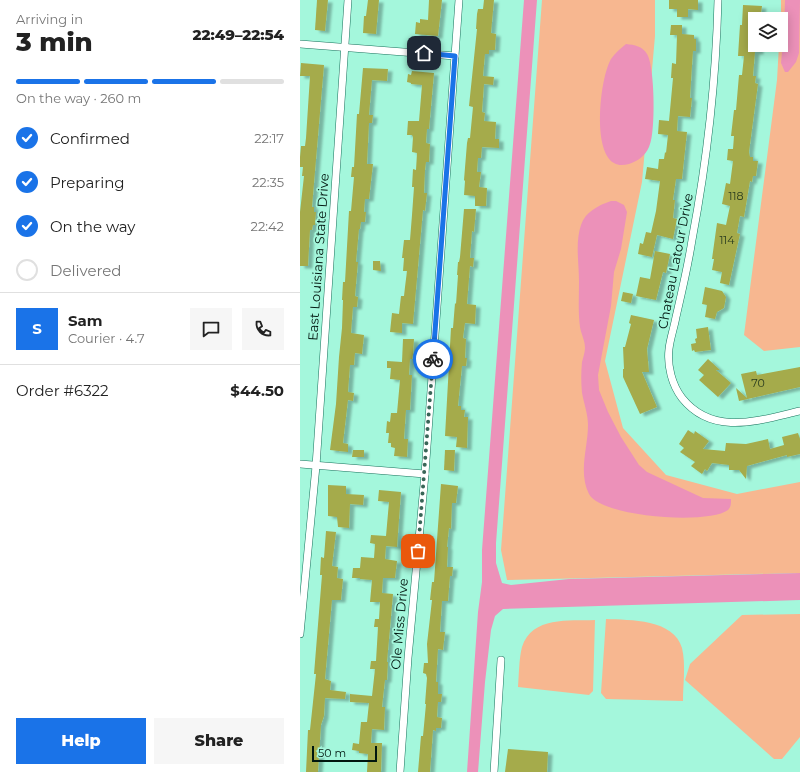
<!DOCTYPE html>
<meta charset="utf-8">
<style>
body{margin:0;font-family:Montserrat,sans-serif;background:#f6f6f6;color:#222;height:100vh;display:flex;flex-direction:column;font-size:15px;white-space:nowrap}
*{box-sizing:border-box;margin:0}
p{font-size:13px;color:#767676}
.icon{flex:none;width:22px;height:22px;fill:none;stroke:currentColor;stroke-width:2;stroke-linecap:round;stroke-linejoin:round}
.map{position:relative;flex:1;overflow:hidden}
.side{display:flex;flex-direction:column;background:#fff;width:300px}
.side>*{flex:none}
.buttons{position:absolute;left:448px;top:12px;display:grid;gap:8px}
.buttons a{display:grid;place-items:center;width:40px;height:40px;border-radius:0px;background:#fff;box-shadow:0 2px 10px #0003;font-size:20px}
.scale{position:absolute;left:12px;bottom:10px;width:65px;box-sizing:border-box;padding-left:4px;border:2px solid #00160f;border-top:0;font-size:11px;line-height:14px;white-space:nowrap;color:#00160f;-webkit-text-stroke:3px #a4f7dc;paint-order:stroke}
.pin{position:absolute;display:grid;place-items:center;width:34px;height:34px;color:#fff;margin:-17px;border-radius:8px;box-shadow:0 2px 6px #0006}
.courier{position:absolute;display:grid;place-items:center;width:40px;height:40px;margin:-20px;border:3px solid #1a73e8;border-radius:50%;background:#fff;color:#222;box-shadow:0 1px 5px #0007}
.headline em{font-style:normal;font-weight:800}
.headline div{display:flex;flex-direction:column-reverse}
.headline{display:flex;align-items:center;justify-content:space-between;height:68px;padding:0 16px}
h1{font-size:26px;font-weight:800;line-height:30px}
.bar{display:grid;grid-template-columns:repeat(4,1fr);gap:6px 4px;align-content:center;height:48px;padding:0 16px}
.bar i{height:5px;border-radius:3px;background:#e0e0e0}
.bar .active{background:#1a73e8}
.bar p{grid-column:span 4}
.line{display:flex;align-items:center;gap:10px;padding:0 16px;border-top:1px solid #e0e0e0}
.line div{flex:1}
.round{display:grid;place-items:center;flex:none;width:42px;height:42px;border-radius:0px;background:#f6f6f6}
ol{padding:0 16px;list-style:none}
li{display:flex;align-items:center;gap:12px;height:44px}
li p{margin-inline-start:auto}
li .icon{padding:4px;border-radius:50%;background:#1a73e8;color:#fff;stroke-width:4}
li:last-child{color:#767676}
li i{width:22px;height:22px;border:2px solid #e0e0e0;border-radius:50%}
.cta{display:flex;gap:8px;margin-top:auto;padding:8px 16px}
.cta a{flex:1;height:46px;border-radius:0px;background:#1a73e8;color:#fff;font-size:16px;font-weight:800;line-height:46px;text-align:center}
.cta a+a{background:#f6f6f6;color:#222}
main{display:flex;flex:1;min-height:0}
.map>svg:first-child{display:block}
.green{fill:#f7b790}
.water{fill:#ec91b9}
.building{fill:#a5ab4b;filter:url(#shadow)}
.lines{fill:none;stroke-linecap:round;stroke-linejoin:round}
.minor-casing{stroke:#17725c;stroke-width:8}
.minor{stroke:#fff;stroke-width:7}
.done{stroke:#396557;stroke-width:4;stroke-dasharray:0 7.2}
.route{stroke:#1a73e8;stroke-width:5}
.labels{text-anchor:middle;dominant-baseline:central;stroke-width:3.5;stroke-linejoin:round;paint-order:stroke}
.number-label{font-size:11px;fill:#293b1e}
.street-label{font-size:13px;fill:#00160f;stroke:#a4f7dc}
</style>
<main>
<section class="side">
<div class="headline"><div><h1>3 min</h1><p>Arriving in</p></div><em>22:49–22:54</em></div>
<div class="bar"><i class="active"></i><i class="active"></i><i class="active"></i><i></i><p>On the way · 260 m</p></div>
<ol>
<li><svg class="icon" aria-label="check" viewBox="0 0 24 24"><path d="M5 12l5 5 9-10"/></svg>Confirmed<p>22:17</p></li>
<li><svg class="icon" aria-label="check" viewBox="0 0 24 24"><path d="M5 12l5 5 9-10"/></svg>Preparing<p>22:35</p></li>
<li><svg class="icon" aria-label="check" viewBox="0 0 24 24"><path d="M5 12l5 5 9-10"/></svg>On the way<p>22:42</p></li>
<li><i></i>Delivered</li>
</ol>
<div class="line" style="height:72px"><b class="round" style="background:#1a73e8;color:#fff">S</b><div><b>Sam</b><p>Courier · 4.7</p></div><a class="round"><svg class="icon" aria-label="chat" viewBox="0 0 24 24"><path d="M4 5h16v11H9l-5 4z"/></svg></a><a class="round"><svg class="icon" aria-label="phone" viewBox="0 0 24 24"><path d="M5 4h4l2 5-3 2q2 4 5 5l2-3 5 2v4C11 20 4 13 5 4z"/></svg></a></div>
<div class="line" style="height:52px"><div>Order #6322</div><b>$44.50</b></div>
<div class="cta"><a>Help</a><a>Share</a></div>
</section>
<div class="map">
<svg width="500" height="772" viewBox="0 0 500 772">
<defs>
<filter id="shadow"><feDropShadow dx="4.5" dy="2.5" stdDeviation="1" flood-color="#0004"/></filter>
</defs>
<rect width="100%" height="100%" fill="#a4f7dc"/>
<!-- green -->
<g class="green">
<path d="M242 0H355V36L342 182 305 361 323 428 366 475 437 494 500 482V573L207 580 201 550Z"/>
<path d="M481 0H500V347L464 351 444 335 477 80 479 45H481Z"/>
<path d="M500 614V737L482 759H474L385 680 390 664 442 615Z"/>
<path d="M306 619C330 620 374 619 382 648 386 665 383 684 383 701L306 699 301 693Z"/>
<path d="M295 620 293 691 289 695 218 687C219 675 219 658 222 647 232 616 269 621 295 620Z"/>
</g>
<!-- water -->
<g class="water">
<path d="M224 0H237L196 543V563L202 583 211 585 269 579 500 573V600L203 609 195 616 191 630 185 682 178 772H167L178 612 182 582V550Z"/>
<path d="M485 0H500L499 53 496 62 488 72H485L481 63 484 32Z"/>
<path d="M326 44C335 45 342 46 347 54 355 66 356 135 349 147 345 156 338 161 329 164 324 165 319 166 314 163 292 151 300 78 311 59 315 53 321 48 326 44Z"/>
<path d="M311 201H316L324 205 327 212 321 249 314 272 311 306 298 375 299 390 308 412 321 437 339 465 347 472 403 498 431 499C431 504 431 507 428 510 408 525 301 517 289 494 278 472 288 448 288 425 288 414 284 404 282 393 281 383 281 372 282 362 283 358 285 352 285 348 285 340 281 334 280 327 278 312 279 297 279 282 279 262 275 243 281 225 285 212 299 205 311 201Z"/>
</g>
<!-- building -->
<g class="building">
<path d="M17 0H28L25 31 15 30Z"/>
<path d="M68 0H79L76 34 63 33 64 16H66Z"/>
<path d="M129 0H142L138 36 115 34 116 22 120 23V19L128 20Z"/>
<path d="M184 0H194L191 33 196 34 195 50H189V54H185L183 76 194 77 193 85 184 84 182 112 185 113 184 121 196 122 195 139H199V148L182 147 181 158H178L177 172H181L179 187 187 188 186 206H175V196L164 195 165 181 164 180 167 143 168 138H170L173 107 169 106 177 29H176L177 14 178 9H183Z"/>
<path d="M369 0H398V10L388 9V17H377V9H369Z"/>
<path d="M443 5 462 6 461 13H457V19H455V45H459V52H455L453 76H456L455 83 458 84 449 152 450 157H453V161H458L456 176H453L452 182 450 181 444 217 440 216 437 233 440 234 429 285 420 283 422 272 412 270 414 259H412L417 223 426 225 430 206 422 204 426 183 430 184 433 161 427 160 428 149H433L434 136H431L434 110H436L439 75H442L444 56H438L440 25H442Z"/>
<path d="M371 25H382V34L394 35V39H396V51H393L392 65 390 98H392L390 117 378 116 377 131 387 132 382 179H376L373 200H375L373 218 377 219 373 239 357 235 352 257 338 254 340 243 343 244 346 232 351 233 356 211 360 181 345 179 347 167 358 169 359 159H364L365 152 366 153 368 135 358 134 359 120 369 121 373 78H371L372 63 376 64 377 35H370Z"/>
<path d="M1 63 24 65 12 207H14V212H16L15 225H13L12 230H10L8 266H0V212L4 176H2L3 167H0V157L1 146H5L6 138 10 76H0Z"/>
<path d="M63 68 88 69 87 81 72 80 69 115H73L72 123H69L67 164H73L69 199H65L64 212H66L65 222H61L60 229H59L56 262H58L55 296 58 297 57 307H53L51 333 64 335 62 354 55 353 54 365H50L48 392 54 393 53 401 48 400 43 443 48 444V452L30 450 36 404 39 357 42 328 43 300H42L43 282H45L49 211H51L54 177H51L52 167H54L57 114H59Z"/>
<path d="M112 71 134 73 129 129H127L126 143 130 144 129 162H126L125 170 124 193H127L125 211 123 210 113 324 102 323V333L90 332 92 313 99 314 101 296H104L105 287 107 271H103L104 258H102L104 240H110L112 215 114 187H112L113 169 116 170 117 153 112 152 113 137 112 135H107L108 121H119L122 85 111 84V83L107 82 108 74 111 75Z"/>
<path d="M164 209H176L174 232 172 231 170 258H174L173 267 170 266 167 304 176 305 175 324 165 323 163 338 166 339 165 358H167L166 366H162L158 406H161V410H165L164 417H168L167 448 156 447 157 437 145 436 151 328H153L155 303 156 304 158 275H157L158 262H159L160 257Z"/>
<path d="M355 251 370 254 366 273 363 272 356 300 336 296 340 277 350 279Z"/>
<path d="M73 261H80L81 271 73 270Z"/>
<path d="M405 287 422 291 426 297 424 308 417 312 415 319 405 317 407 305 402 304Z"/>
<path d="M323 292 333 294 331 303 321 301Z"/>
<path d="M331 315 354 320 347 349 349 372H342L357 407 340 414 323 377V369H324L323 347H325L331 324 329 323Z"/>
<path d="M408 327 411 350 395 352 394 350 392 351 391 344 396 343 395 339 397 338 396 329Z"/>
<path d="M103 339H114L113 354 112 359H110L109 375H112L110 410H106L104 439H108L107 457 94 456 95 448 91 447V443H88L89 433H86L87 421 90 422 91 413H97L100 380 90 379 91 368H87V361L102 362Z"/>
<path d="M408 359 420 370H416L431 383 418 397 399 380 404 375 398 370Z"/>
<path d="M500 367V387L439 401 436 388 447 398 441 374 456 371 457 375Z"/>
<path d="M388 430 394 434 395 431 409 441 403 449 425 451 426 443 446 444 468 439 470 449 484 445 482 437 498 433 500 439V454L487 457V455L447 466 446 479 439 470H429V465L412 463 407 471 405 469 402 474 391 466 395 462 380 452 384 448 379 444Z"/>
<path d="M53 450H64V457H52Z"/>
<path d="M145 450H155L154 471 144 470Z"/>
<path d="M141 484 158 486 156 503H152L151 529 149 528 147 547H148L147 567H153L152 576H150L148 601H142L140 632H145L143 650 138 649 136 682H138V694H142L141 702H138L137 717 142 718 141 728H136V731L133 730 130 772H118L121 736H123L126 704H125L127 678 126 674 123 673 124 663H128L127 644 132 600H130L132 582H134Z"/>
<path d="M28 485 46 486V494L64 495 63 505 50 504 49 528 38 527 37 517 28 516Z"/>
<path d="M79 490 101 492 97 547 86 546 85 559 97 561 95 578H83L82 593 93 594 87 662H88L87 680H85L82 707H85L84 730 72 729 71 743H82L81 772H67L68 754 59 753V751L52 750 53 743 59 744 61 722H67L69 703 50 702V694L72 696 75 669H70L71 661H76L78 627H74L75 619H79L80 602H70L72 580 60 579V578H52L53 568H60L61 557 74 558 75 544 70 543 71 535 86 536 89 502 78 501Z"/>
<path d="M26 531 36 532 32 566 38 567 37 578 43 579 41 600H32L25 679 31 681 30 690 46 692 45 699 25 698 24 716 21 725 18 772H6L8 730H10L16 674H14L22 575H20L21 557 24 558Z"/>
<path d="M208 749 248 752 247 772H205Z"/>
</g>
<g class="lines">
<defs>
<g id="minor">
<path d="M418 0C416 81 407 161 392 240 388 266 382 291 376 317 374 328 370 339 369 349 367 366 372 385 382 398 413 437 460 420 500 411"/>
<path d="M0 44 155 56"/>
<path d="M0 464 125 474"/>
<path d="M0 634 16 466 48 0"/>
<path d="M100 772 108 658 125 474 159 0"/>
<path d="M194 772 201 660"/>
</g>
</defs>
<!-- minor casing -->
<use href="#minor" class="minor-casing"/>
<!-- minor -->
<use href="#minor" class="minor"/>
</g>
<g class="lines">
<!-- done -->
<path class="done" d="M118 551 133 359"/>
<!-- route -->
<path class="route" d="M124 53 155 56 133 359"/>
</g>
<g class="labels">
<!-- number labels -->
<g class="number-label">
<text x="436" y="196">118</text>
<text x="427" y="240">114</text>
<text x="458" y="383">70</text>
</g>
<!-- street labels -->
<g class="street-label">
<text transform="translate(18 257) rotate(-86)">East Louisiana State Drive</text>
<text transform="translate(375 261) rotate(-79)">Chateau Latour Drive</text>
<text transform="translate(99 624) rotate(-85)">Ole Miss Drive</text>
</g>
</g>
</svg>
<div class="buttons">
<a><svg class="icon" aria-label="layers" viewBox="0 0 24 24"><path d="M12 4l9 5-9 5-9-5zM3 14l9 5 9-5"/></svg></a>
</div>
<div class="scale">50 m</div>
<div class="pin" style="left:118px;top:551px;background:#ea580c"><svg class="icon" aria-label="bag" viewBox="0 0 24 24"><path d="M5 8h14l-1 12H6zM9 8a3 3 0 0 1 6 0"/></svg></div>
<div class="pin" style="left:124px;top:53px;background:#1f2937"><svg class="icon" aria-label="home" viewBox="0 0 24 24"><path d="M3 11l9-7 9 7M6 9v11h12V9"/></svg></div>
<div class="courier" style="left:133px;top:359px"><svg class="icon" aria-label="bike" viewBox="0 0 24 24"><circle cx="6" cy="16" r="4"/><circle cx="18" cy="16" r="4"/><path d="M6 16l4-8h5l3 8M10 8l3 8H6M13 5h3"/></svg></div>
</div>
</main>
